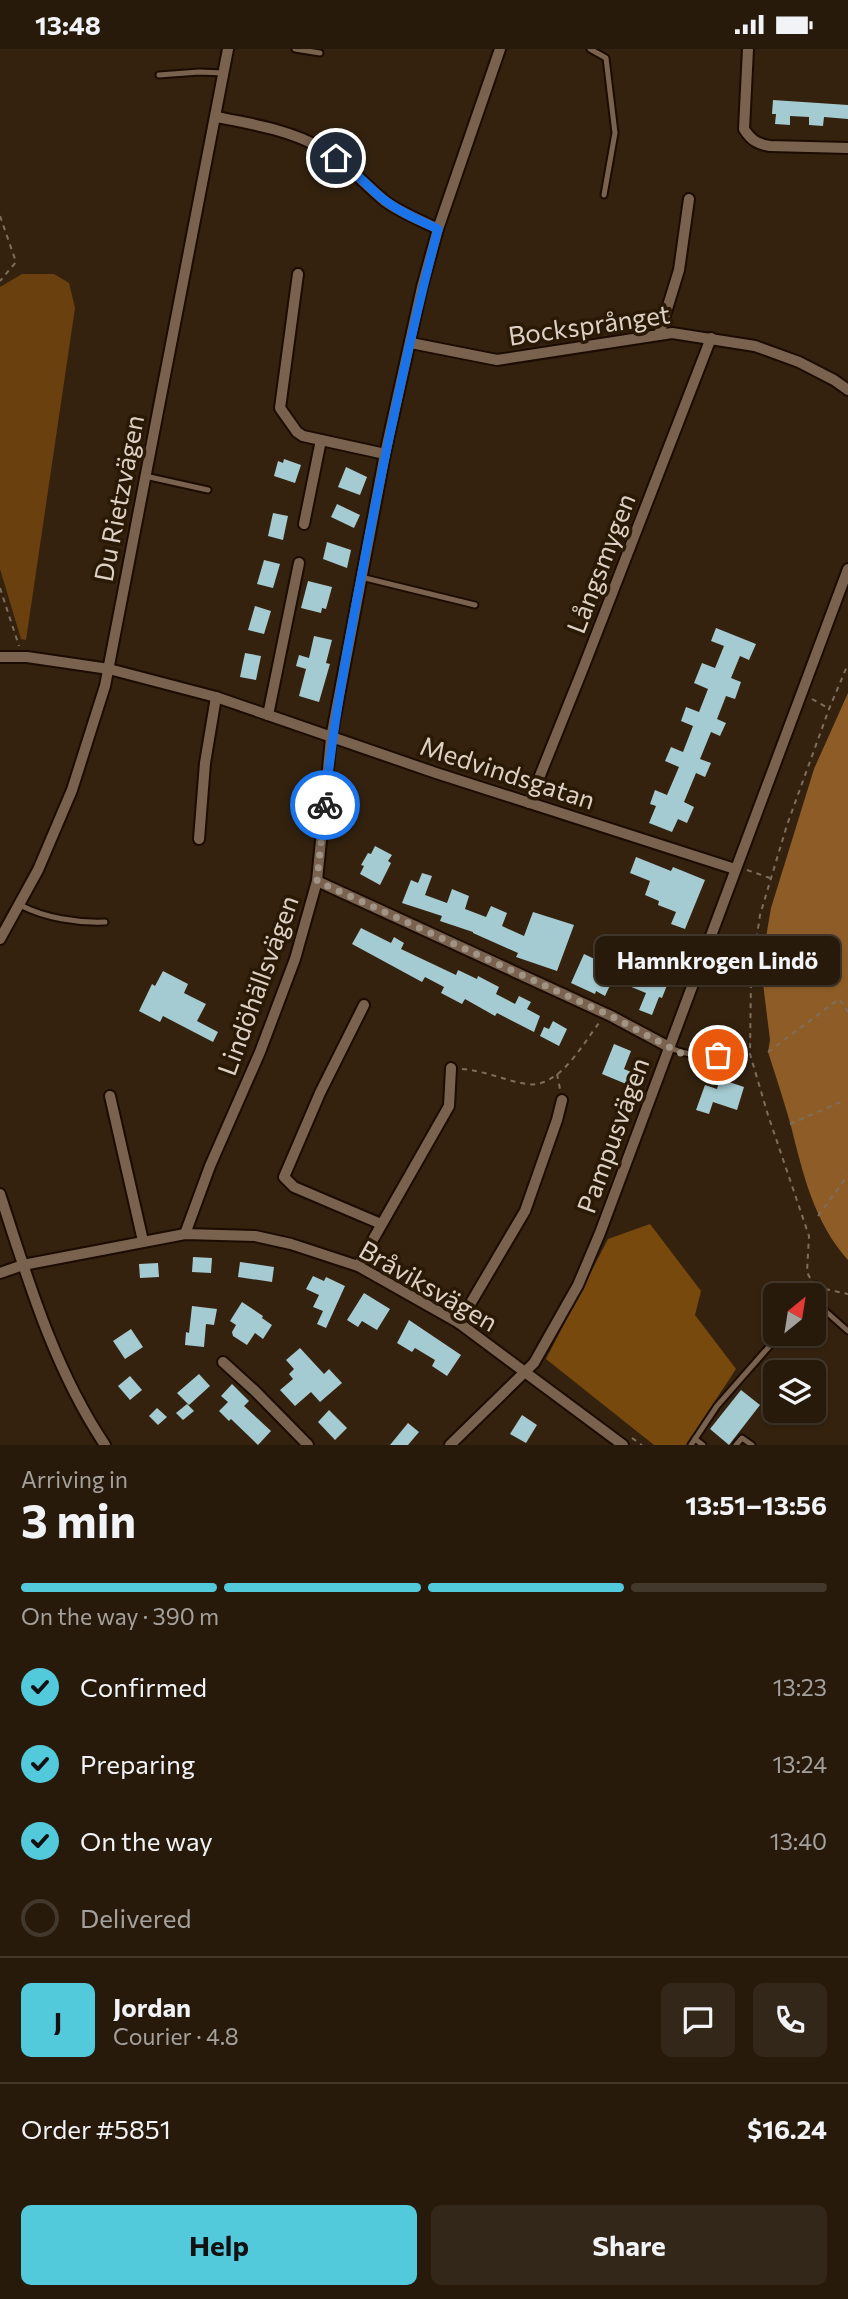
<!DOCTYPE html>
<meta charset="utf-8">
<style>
body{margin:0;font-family:Commissioner,sans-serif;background:#332719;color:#f1f3f6;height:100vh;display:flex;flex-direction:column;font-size:26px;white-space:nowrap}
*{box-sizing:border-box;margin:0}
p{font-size:23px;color:#a4a19d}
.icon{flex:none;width:38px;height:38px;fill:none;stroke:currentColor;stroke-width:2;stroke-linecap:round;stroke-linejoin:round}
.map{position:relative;height:1396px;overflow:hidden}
.side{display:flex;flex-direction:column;background:#271a0b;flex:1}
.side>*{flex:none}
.needle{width:46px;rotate:30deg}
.buttons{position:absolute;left:763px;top:1234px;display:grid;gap:14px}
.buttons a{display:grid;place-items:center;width:63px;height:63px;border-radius:10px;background:#271a0b;box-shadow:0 2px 5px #0004,0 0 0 2px #43382c;font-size:35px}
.pin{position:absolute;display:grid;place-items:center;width:60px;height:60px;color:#fff;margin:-30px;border:4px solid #fff;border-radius:50%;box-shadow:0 2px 7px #0007}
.courier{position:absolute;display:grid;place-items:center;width:70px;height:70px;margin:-35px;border:5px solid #1a73e8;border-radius:50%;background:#fff;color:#222;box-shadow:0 2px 9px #0007}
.bubble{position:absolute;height:49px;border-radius:10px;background:#271a0b;box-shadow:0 2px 5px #0004,0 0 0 2px #43382c;font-size:23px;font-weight:700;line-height:49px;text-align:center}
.headline em{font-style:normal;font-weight:700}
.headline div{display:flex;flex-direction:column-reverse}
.headline{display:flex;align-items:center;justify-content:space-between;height:119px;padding:0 21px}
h1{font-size:46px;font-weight:700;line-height:52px}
.bar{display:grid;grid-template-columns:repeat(4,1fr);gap:10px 7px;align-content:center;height:84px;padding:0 21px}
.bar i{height:9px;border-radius:5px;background:#43382c}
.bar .selected{background:#53cadc}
.bar p{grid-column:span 4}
.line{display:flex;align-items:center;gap:18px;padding:0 21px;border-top:2px solid #43382c}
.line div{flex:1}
.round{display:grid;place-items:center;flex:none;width:74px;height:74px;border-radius:10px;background:#332719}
ol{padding:0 21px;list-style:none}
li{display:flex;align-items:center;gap:21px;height:77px}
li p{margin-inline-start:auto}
li .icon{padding:7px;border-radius:50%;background:#53cadc;color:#111;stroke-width:4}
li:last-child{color:#a4a19d}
li i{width:38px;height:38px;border:4px solid #43382c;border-radius:50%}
.action{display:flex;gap:14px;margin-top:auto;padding:14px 21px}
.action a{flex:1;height:80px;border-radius:10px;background:#53cadc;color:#111;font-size:28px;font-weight:700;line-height:80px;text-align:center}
.action a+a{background:#332719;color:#f1f3f6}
.status{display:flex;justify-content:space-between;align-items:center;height:49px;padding:0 35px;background:#271a0b;direction:ltr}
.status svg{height:19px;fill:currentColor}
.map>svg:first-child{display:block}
.green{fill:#69400e}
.forest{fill:#78490d}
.water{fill:#8e5d27}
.building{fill:#a4cbd1}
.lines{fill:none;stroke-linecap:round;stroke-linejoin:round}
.service-casing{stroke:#1b0b00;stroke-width:9}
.minor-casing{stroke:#1b0b00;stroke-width:14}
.path{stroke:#7d6e5e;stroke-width:2;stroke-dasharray:5 5;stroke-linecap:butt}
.service{stroke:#79634e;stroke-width:5}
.minor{stroke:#79634e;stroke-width:10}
.done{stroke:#a29485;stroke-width:7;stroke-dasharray:0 12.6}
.route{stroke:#1a73e8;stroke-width:9}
.labels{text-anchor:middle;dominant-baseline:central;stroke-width:7;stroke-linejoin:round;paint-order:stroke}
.street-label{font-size:26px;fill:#ddd1c5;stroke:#2a1905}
</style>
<div class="status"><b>13:48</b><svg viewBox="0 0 49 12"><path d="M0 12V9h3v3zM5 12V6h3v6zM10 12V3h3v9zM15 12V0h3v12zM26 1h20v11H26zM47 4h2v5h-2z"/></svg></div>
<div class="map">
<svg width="848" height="1396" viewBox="0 0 848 1396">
<rect width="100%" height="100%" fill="#34220f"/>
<!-- green -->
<path class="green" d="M22 225H54L69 234 75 259 26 591 21 590 0 520V238Z"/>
<!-- forest -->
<path class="forest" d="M650 1175 701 1242 695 1266 736 1320 686 1396H654L546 1310 608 1190Z"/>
<!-- water -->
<path class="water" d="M848 644V1211C814 1173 803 1125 791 1077 784 1052 776 1028 768 1003L770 991 761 918 771 859 814 720Z"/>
<!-- building -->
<g class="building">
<path d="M773 51 848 56V70L824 68 823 77 809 76V68L790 67V76L775 75 776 65H772Z"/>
<path d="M284 410 301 416 295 434 274 427 278 412 283 414Z"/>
<path d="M346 418 367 428 360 446 338 438Z"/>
<path d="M337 455 360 466 354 479 331 468Z"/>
<path d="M273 464 288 467 283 491 268 487Z"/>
<path d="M327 493 351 501 347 519 323 510Z"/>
<path d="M264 511 280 515 273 539 257 535Z"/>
<path d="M308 532 332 538 326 560 322 559 321 564 301 559Z"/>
<path d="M255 557 271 562 264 585 248 581Z"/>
<path d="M716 579 756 595 749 611 740 607 731 629 741 633 735 650 726 647 717 670 726 674 720 687 711 683 700 710 711 714 705 728 696 724 684 753 694 758 687 774 678 770 672 783 649 774 656 757 650 755 655 741 667 746 679 718 665 712 671 698 683 703 693 677 681 672 686 658 699 663 708 640 694 634 702 614 715 619 724 597 711 592Z"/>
<path d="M314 587 332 591 326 614 330 615 319 653 299 647 306 620 296 617 299 606 309 609Z"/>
<path d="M245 604 261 607 256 631 240 628Z"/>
<path d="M375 797 392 806 388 812 391 814 380 836 360 825 364 817 361 816 368 804 371 805Z"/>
<path d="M636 808 671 822 673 818 705 831 685 880 671 875 676 863 658 856 659 852 645 846 650 832 630 824Z"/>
<path d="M422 824 432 827 425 846 447 854 452 840 469 847 465 860 486 868 491 857 507 864 502 877 524 887 533 863 574 876 557 922 516 908 518 904 473 884V883L440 872 442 867 402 854 411 831 418 834Z"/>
<path d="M361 879 391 894 394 888 404 894 401 900 456 926 458 921 477 930 478 927 499 938 496 945 515 955 519 947 531 953 527 960 540 967 534 983 497 964 495 967 465 950 462 955 441 944 444 938 425 928 422 933 352 895Z"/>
<path d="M619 887 631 892 605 947 596 942 595 945 571 934 584 905 605 915Z"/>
<path d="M647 895 667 903 663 911 675 916 662 949 659 948 652 966 639 961 646 944 629 937Z"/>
<path d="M163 922 188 935 184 944 206 955 197 972 218 983 213 993 163 967 160 973 139 962 152 935 155 937Z"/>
<path d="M553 972 567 980 559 997 540 987 544 978 549 980Z"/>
<path d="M614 995 631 1002 624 1020 636 1025 631 1037 602 1025Z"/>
<path d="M720 1030 744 1038 737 1061 713 1053 709 1065 696 1061 705 1036 717 1040Z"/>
<path d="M193 1208 212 1209 211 1224 192 1223Z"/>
<path d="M240 1213 274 1218 272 1233 238 1228Z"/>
<path d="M158 1214 159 1228 140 1229 139 1215Z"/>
<path d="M313 1227 324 1232 326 1228 345 1237 326 1279 317 1275 323 1262 313 1258 319 1246 306 1240Z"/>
<path d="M364 1244 390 1260 377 1281 362 1272 358 1278 347 1271Z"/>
<path d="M242 1253 263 1267 262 1269 272 1276 263 1290 255 1284 247 1296 233 1287 232 1283 236 1276 230 1272Z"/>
<path d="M192 1257 217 1260 214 1276 206 1275 204 1298 185 1296 186 1283 189 1284Z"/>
<path d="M409 1271 461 1306 447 1327 432 1317 435 1311 415 1299 412 1303 397 1294Z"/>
<path d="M131 1280 143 1298 125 1310 113 1292Z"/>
<path d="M300 1299 324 1325 329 1320 342 1334 320 1353 311 1343 295 1357 280 1341 293 1330 289 1325 294 1320 286 1311Z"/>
<path d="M199 1325 210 1337 189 1356 177 1344Z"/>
<path d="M130 1327 142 1341 130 1351 118 1337Z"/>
<path d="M232 1335 249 1352 244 1357 271 1382 258 1396 231 1370 229 1372 219 1362 228 1353 221 1347Z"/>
<path d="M741 1341 760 1356 729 1396 710 1380Z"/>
<path d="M187 1355 194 1362 183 1371 176 1364Z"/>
<path d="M157 1359 167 1368 158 1376 149 1367Z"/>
<path d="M329 1361 347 1379 335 1391 318 1373Z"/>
<path d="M522 1366 537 1376 526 1394 510 1385Z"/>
<path d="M408 1374 419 1383 408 1396H390Z"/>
</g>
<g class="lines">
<defs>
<g id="service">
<path d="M295 0 320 4"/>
<path d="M590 0 606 9 615 84 604 146"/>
<path d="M159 26 199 23 224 24"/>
<path d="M145 427 208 441"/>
<path d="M361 528 475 556"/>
<path d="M20 856C45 869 77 874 105 873"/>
<path d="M669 998C690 1009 712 1006 735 1005"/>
<path d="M808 1246 816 1236"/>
<path d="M814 1252 848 1282"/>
<path d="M695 1390 703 1396"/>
<path d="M691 1396 717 1357 781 1284"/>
<path d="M736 1396 742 1389 752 1396"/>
</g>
<g id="minor">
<path d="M748 0 744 80C751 91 757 95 770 97L848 99"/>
<path d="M216 68C253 75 290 81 323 100 347 114 364 135 385 152 401 164 420 171 438 180"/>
<path d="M298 225 280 359 297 383 303 387 385 405"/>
<path d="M659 286 679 221 689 150"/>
<path d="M411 294 497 311 672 284 755 297 799 313 834 331 848 341"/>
<path d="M304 475 321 391"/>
<path d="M0 608H27L109 620 216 648 436 724 735 820"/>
<path d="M268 666 299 514"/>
<path d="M529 754 584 617 711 289"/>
<path d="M199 790 205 714 216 648"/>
<path d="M317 832 611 967 669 998"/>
<path d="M0 890 38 821 72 741 105 637 228 0"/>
<path d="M364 956 320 1044 284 1128 294 1138 381 1175"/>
<path d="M110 1047 143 1192"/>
<path d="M0 1145C28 1231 54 1320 105 1396"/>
<path d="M185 1185 210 1117 260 1003 295 910 317 832 331 689 385 405 422 238 438 180 500 0"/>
<path d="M358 1217 449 1057 451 1019"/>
<path d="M0 1224 23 1216 185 1185 255 1187 291 1195 358 1217 459 1274 623 1396"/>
<path d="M459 1274 525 1162 557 1071 562 1051"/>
<path d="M223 1313 255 1342 308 1396"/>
<path d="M450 1396 534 1314 578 1236 600 1184 848 520"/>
</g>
</defs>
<!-- service casing -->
<use href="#service" class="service-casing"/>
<!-- minor casing -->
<use href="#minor" class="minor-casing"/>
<!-- path -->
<g class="path">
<path d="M0 167 16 213 0 232"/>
<path d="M0 539 19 597"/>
<path d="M812 650 828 659"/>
<path d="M747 821 770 829"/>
<path d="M768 1003 839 950 848 963"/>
<path d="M462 1020C485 1022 504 1031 526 1035 559 1040 582 996 599 974"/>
<path d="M557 1025 560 1040"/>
<path d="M790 1075 843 1052"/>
<path d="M818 1167 848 1126"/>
<path d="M810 1229 807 1223 809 1187 768 1066 750 1005 751 928 760 866 787 776 829 660 848 615"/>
<path d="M825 1240 848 1245"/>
<path d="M632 1389 642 1396"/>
</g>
<!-- service -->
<use href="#service" class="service"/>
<!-- minor -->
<use href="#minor" class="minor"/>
</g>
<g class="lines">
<!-- done -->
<path class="done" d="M325 756 317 832 611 967 680 1004 701 1007 718 1006"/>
<!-- route -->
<path class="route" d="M325 756C333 670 350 587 366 503 387 395 410 286 438 180 419 171 399 163 383 150 367 137 354 121 336 109"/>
</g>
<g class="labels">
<!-- street labels -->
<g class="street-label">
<text transform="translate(589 275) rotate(-8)">Bocksprånget</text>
<text transform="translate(118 449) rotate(-79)">Du Rietzvägen</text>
<text transform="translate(600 514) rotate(-69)">Långsmygen</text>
<text transform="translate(508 723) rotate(18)">Medvindsgatan</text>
<text transform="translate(257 936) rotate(-70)">Lindöhällsvägen</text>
<text transform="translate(612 1086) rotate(-70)">Pampusvägen</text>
<text transform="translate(429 1236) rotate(30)">Bråviksvägen</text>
</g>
</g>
</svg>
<div class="buttons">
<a><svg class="needle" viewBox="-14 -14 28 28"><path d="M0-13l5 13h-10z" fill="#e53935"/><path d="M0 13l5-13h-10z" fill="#a4a19d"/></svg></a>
<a><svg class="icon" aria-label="layers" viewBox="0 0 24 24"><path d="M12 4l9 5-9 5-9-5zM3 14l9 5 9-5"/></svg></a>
</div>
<div class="pin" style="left:718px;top:1006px;background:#ea580c"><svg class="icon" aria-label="bag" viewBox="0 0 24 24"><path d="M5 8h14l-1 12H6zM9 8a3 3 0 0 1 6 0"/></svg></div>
<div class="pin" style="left:336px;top:109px;background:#1f2937"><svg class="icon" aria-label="home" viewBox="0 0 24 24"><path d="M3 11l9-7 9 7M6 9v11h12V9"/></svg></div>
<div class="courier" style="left:325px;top:756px"><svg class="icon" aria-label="bike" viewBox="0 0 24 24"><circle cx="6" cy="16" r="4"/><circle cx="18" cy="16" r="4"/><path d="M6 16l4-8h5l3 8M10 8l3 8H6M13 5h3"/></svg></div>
<div class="bubble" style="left:595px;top:887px;width:245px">Hamnkrogen Lindö</div>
</div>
<section class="side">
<div class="headline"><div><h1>3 min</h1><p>Arriving in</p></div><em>13:51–13:56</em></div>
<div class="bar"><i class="selected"></i><i class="selected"></i><i class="selected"></i><i></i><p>On the way · 390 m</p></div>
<ol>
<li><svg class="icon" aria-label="check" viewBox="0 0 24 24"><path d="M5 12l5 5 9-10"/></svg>Confirmed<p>13:23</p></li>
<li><svg class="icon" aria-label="check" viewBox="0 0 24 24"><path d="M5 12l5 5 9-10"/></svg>Preparing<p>13:24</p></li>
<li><svg class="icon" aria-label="check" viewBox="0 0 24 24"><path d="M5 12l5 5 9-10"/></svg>On the way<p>13:40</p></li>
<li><i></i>Delivered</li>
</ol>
<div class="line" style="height:126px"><b class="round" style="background:#53cadc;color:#111">J</b><div><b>Jordan</b><p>Courier · 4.8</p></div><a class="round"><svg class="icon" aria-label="chat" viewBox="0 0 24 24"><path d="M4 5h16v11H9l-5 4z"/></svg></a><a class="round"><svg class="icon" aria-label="phone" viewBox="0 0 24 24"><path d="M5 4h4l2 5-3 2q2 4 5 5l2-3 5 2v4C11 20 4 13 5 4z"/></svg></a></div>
<div class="line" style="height:91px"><div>Order #5851</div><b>$16.24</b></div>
<div class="action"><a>Help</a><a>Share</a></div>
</section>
